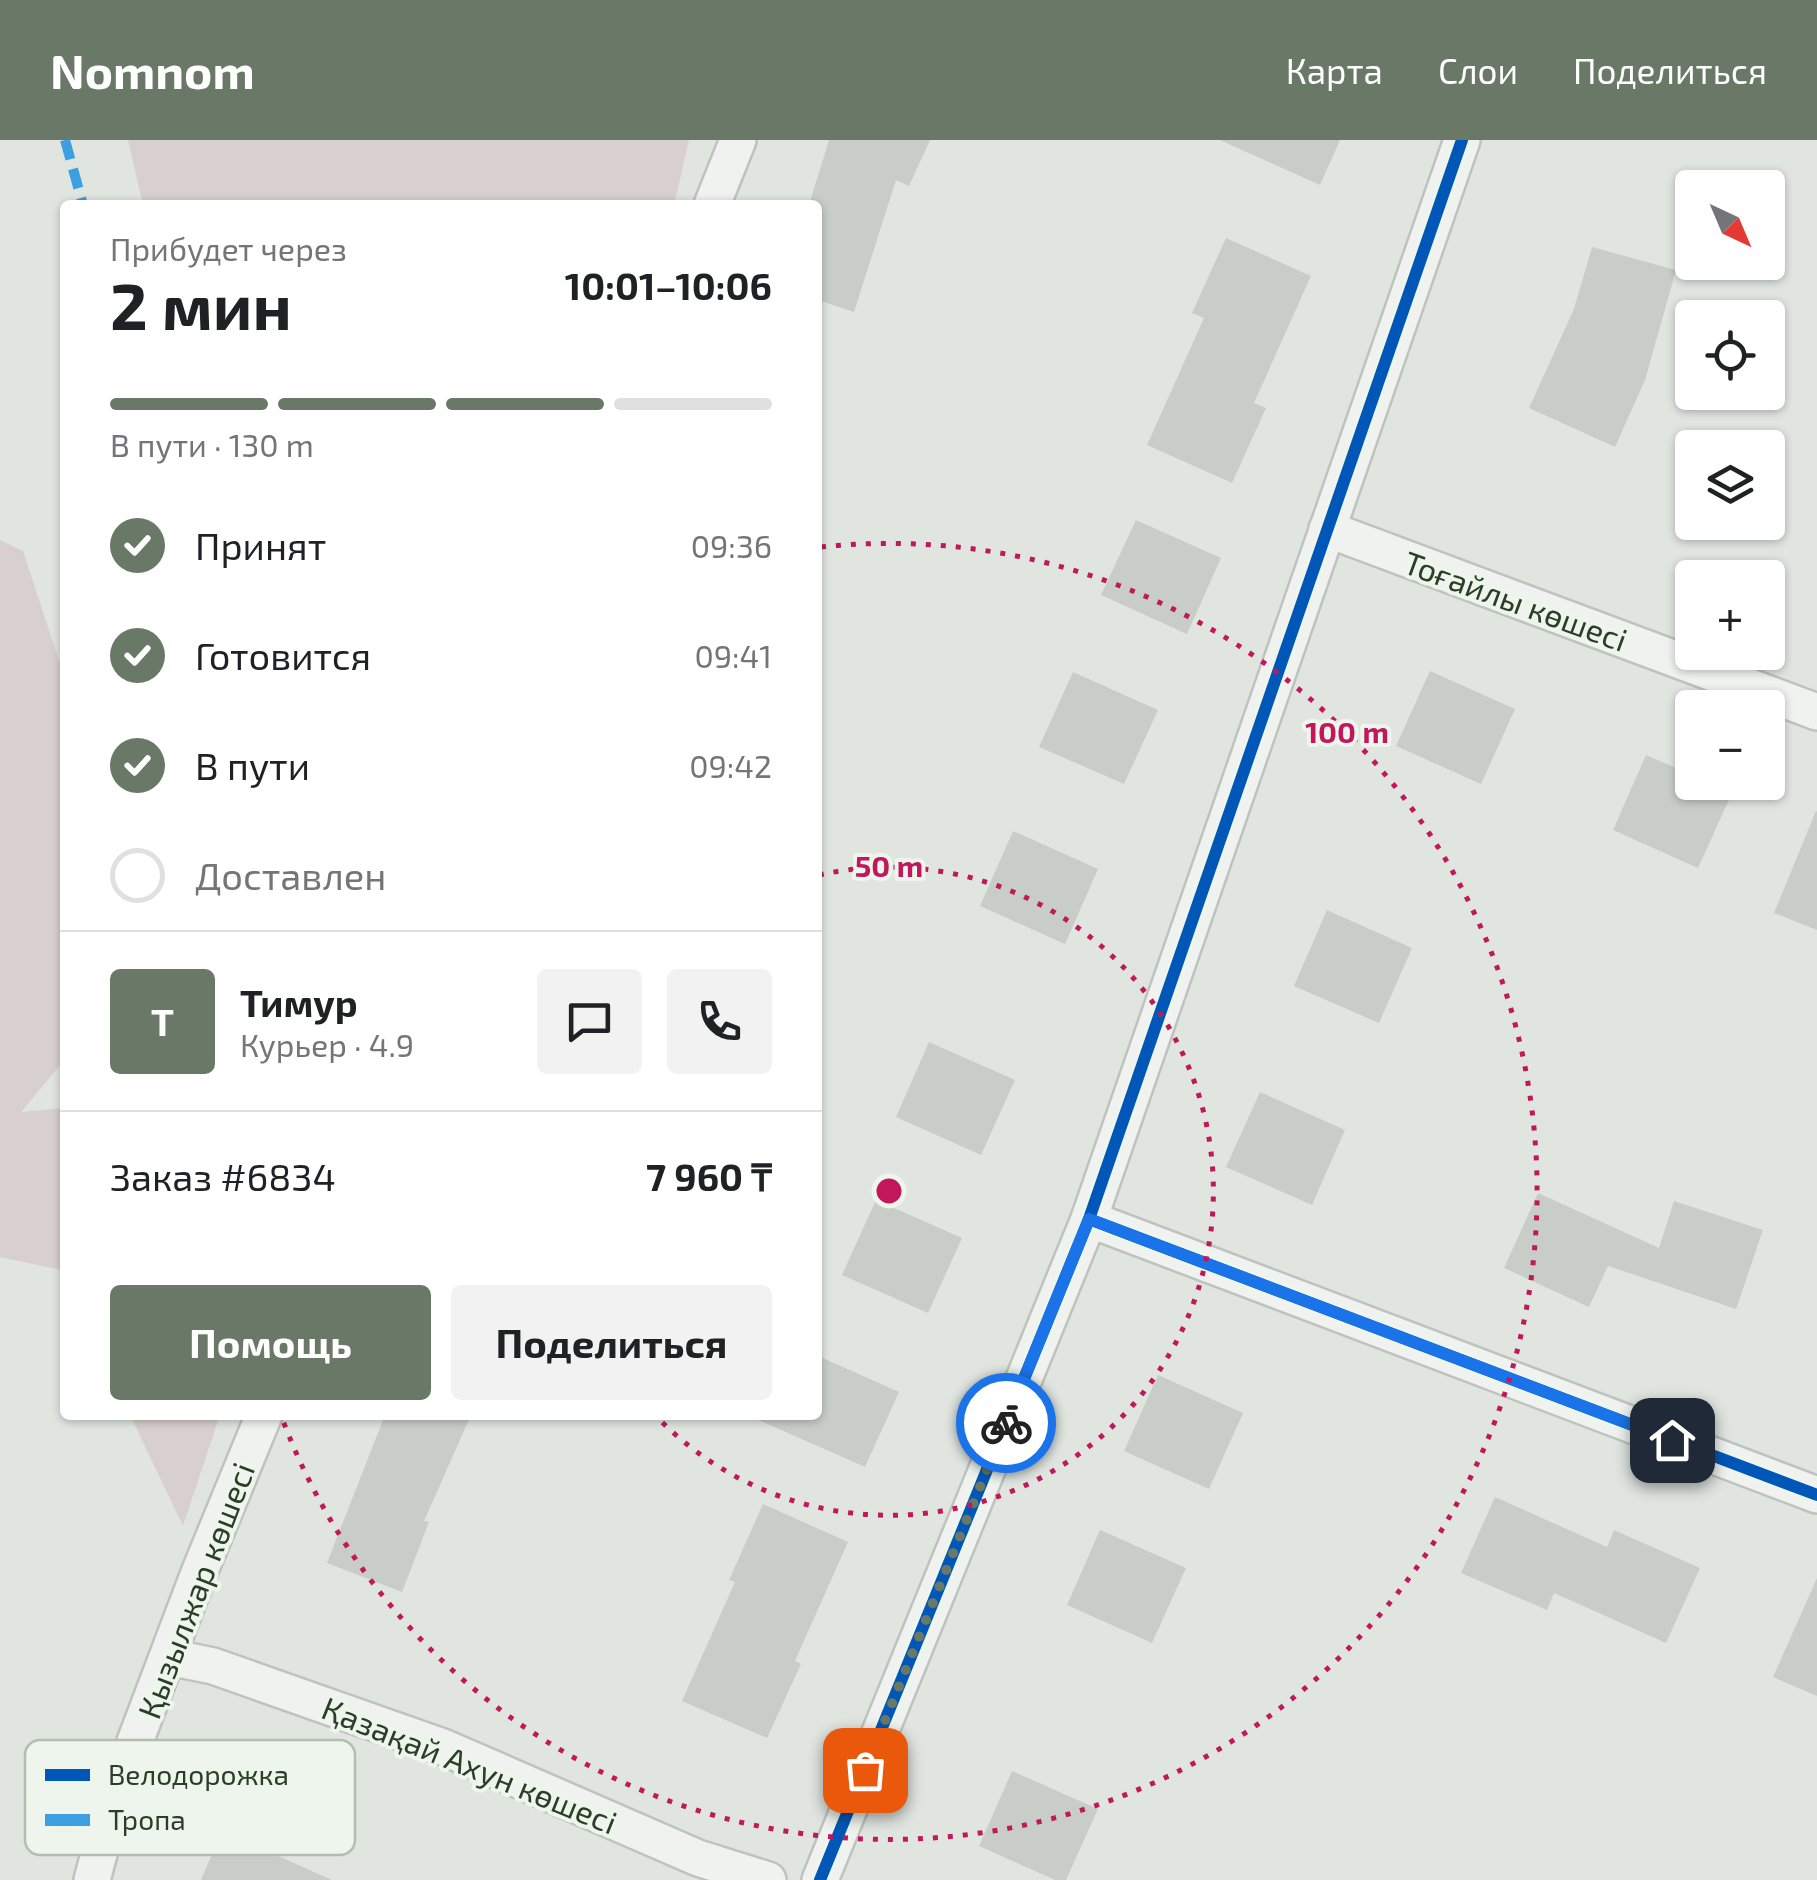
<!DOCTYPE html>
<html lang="ru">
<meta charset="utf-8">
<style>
body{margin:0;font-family:"Exo 2",sans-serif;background:#f2f2f2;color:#202124;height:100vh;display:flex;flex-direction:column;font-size:38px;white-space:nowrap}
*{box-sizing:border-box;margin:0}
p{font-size:32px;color:#757577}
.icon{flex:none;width:55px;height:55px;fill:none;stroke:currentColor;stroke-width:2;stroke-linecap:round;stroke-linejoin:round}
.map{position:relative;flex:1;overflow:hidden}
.panel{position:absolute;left:60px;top:60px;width:762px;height:1220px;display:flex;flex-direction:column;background:#fff;border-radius:10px;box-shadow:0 2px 8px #0004}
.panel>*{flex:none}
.needle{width:65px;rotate:136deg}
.tools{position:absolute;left:1675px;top:30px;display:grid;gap:20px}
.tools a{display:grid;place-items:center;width:110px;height:110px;border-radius:10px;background:#fff;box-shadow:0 2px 8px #0004;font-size:50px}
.pin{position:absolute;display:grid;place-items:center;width:85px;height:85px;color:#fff;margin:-42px;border-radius:20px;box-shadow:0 5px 15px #0006}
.courier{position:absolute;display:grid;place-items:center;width:100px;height:100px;margin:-50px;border:8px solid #1a73e8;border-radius:50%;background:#fff;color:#222;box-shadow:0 2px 12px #0007}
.headline em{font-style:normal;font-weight:700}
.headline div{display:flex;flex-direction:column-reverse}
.headline{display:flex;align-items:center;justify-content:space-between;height:170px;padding:0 50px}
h1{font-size:65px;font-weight:700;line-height:75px}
.bar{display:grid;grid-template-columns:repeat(4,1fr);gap:15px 10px;align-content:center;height:120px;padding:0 50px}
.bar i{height:12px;border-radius:8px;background:#e0e0e0}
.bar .on{background:#6a7967}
.bar p{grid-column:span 4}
.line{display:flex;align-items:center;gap:25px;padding:0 50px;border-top:2px solid #e0e0e0}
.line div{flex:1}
.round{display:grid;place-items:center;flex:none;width:105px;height:105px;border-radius:10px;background:#f2f2f2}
ol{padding:0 50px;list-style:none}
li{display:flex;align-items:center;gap:30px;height:110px}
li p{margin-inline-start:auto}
li .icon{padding:10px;border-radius:50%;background:#6a7967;color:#fff;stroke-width:4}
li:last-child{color:#757577}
li i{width:55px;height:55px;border:5px solid #e0e0e0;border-radius:50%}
.primary-button{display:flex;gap:20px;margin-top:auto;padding:20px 50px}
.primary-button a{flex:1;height:115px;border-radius:10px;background:#6a7967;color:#fff;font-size:40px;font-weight:700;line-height:115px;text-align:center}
.primary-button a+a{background:#f2f2f2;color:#202124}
header{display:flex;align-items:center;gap:60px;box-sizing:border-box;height:140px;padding:0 50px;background:#6a7967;color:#fff}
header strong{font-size:48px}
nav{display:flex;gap:55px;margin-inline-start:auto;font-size:35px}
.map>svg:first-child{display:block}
.green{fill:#d8d0ce}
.building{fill:#c9cdc8}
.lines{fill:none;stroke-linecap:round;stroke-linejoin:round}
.minor-casing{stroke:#bec3be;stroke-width:40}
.minor{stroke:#eff2ef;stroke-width:35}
.quiet{stroke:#3d9ee0;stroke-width:10;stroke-dasharray:20 10;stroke-linecap:butt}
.cycleway-casing{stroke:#eef5ed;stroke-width:19}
.cycleway{stroke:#0057b8;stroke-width:12}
.done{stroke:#6a7967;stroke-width:10;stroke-dasharray:0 18}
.route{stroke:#1a73e8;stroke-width:12}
.ring{fill:none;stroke:#c2185b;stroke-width:5;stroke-dasharray:5 10}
.labels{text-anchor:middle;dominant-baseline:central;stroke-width:8;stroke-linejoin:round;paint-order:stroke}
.street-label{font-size:32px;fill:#2a3f26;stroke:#eef5ed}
.key{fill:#eef5ed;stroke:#b3beb1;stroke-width:2.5}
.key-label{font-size:28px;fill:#2a3f26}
.centre{fill:#c2185b;stroke:#eef5ed;stroke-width:5}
.ring-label{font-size:30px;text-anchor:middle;font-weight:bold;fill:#c2185b;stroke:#eef5ed;stroke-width:8;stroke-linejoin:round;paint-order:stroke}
</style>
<header>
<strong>Nomnom</strong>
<nav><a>Карта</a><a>Слои</a><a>Поделиться</a></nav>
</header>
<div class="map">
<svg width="1817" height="1740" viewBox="0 0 1817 1740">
<rect width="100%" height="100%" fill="#e0e5e0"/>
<!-- green -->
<g class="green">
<path d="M128 0H689L674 65H143Z"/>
<path d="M0 400 23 411 65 539V919L21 972 65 968V1138L61 1130 0 1117Z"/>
<path d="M130 1275H220L183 1386Z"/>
</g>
<!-- building -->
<g class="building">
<path d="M829 0H930L909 46 896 40 854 172 818 160V65H809Z"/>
<path d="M1220 0H1340L1320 45Z"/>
<path d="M1226 98 1311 136 1254 263 1266 268 1232 343 1147 305 1204 178 1192 173Z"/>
<path d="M1592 107 1676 130 1645 240 1615 307 1529 268 1574 169Z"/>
<path d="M1136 380 1221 418 1187 494 1101 455Z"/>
<path d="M1430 531 1515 569 1481 644 1396 606Z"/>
<path d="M1073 532 1158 570 1124 644 1039 607Z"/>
<path d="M1646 615 1692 635V642H1709L1732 653 1698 728 1613 690Z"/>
<path d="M1816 671 1817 672V790L1774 773Z"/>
<path d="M1013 691 1098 729 1065 804 980 766Z"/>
<path d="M1327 770 1412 808 1379 883 1294 846Z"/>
<path d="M929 902 1015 940 981 1015 896 977Z"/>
<path d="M1260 952 1345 990 1312 1065 1226 1027Z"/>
<path d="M1538 1053 1659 1108 1674 1061 1763 1090 1736 1169 1608 1126 1589 1167 1504 1128Z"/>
<path d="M876 1060 962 1098 928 1173 842 1135Z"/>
<path d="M818 1216 899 1252 865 1327 747 1275H818Z"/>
<path d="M1158 1235 1243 1273 1209 1349 1124 1311Z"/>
<path d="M385 1275H471L424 1381 429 1382 402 1452 327 1423Z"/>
<path d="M1495 1357 1607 1407 1614 1390 1700 1428 1666 1503 1554 1453 1547 1470 1461 1433Z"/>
<path d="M763 1364 848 1402 795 1521 801 1524 767 1598 682 1561 735 1442 729 1440Z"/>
<path d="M1100 1390 1186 1428 1152 1503 1067 1465Z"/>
<path d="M1817 1438V1556L1773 1537Z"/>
<path d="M1012 1631 1098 1669 1066 1740H1055L979 1706Z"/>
<path d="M222 1691 332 1740H201Z"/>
</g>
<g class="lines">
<defs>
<g id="minor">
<path d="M712 65 738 0"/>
<path d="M1327 389 1817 572"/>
<path d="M1089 1079 1817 1355"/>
<path d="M169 1517 213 1526 443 1607 698 1718 768 1740"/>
<path d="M92 1740 114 1657 199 1433 264 1275"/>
<path d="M820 1740 1089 1079 1462 0"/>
</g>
</defs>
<!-- minor casing -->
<use href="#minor" class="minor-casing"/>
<!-- minor -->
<use href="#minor" class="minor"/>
<!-- quiet -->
<path class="quiet" d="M65 0 83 65"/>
<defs>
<g id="cycleway">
<path d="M1089 1079 1817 1355"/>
<path d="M820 1740 1089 1079 1462 0"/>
</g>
</defs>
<!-- cycleway casing -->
<use href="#cycleway" class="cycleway-casing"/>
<!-- cycleway -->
<use href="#cycleway" class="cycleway"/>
</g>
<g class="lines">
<!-- done -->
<path class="done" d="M865 1630 1006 1283"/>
<!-- route -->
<path class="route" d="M1006 1283 1089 1079 1672 1300"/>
</g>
<!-- distance rings -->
<g class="ring">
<path d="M819 735A324 324 0 1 1 656 1276"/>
<path d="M821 407A648 648 0 1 1 282 1278"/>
</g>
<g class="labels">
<!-- street labels -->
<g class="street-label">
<text transform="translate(1516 460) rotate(20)">Тоғайлы көшесі</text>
<text transform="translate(195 1450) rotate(-69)">Қызылжар көшесі</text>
<text transform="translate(470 1624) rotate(22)">Қазақай Ахун көшесі</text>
</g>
</g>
<!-- legend -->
<rect x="25" y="1600" width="330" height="115" rx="15" class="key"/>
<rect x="45" y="1629" width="45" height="12" fill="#0057b8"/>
<rect x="45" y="1674" width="45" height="12" fill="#3d9ee0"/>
<g class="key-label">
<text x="108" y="1645">Велодорожка</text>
<text x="108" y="1690">Тропа</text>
</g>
<circle cx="889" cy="1051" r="15" class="centre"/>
<g class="ring-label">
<text x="1347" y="603">100 m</text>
<text x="889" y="737">50 m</text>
</g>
</svg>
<div class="tools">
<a><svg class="needle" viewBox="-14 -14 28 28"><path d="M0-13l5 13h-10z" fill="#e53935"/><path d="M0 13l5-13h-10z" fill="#757577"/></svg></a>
<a><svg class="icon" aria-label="locate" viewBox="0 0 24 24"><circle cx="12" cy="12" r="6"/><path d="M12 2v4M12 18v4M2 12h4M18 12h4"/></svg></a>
<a><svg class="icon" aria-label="layers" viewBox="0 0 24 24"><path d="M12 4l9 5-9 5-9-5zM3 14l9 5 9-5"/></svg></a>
<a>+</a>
<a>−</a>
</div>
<div class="pin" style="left:865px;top:1630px;background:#ea580c"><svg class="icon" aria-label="bag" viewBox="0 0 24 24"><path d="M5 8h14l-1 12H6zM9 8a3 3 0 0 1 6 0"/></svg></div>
<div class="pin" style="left:1672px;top:1300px;background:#1f2937"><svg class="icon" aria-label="home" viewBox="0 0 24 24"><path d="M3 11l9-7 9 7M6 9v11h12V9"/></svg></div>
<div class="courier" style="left:1006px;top:1283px"><svg class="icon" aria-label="bike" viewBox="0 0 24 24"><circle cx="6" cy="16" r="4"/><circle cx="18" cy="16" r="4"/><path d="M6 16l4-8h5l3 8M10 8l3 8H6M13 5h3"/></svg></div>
<section class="panel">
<div class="headline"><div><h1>2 мин</h1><p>Прибудет через</p></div><em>10:01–10:06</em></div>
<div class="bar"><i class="on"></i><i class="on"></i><i class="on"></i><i></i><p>В пути · 130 m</p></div>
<ol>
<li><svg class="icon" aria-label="check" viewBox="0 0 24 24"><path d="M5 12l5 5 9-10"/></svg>Принят<p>09:36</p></li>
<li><svg class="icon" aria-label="check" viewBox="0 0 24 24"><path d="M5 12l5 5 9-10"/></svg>Готовится<p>09:41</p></li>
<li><svg class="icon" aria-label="check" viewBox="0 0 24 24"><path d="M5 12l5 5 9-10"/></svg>В пути<p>09:42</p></li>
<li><i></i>Доставлен</li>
</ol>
<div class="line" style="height:180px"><b class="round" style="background:#6a7967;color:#fff">Т</b><div><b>Тимур</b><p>Курьер · 4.9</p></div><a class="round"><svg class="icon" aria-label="chat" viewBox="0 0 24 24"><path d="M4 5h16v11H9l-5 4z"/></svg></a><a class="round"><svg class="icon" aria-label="phone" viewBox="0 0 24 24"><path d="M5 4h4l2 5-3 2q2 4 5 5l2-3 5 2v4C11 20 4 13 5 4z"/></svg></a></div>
<div class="line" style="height:130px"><div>Заказ #6834</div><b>7 960 ₸</b></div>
<div class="primary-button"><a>Помощь</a><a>Поделиться</a></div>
</section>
</div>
